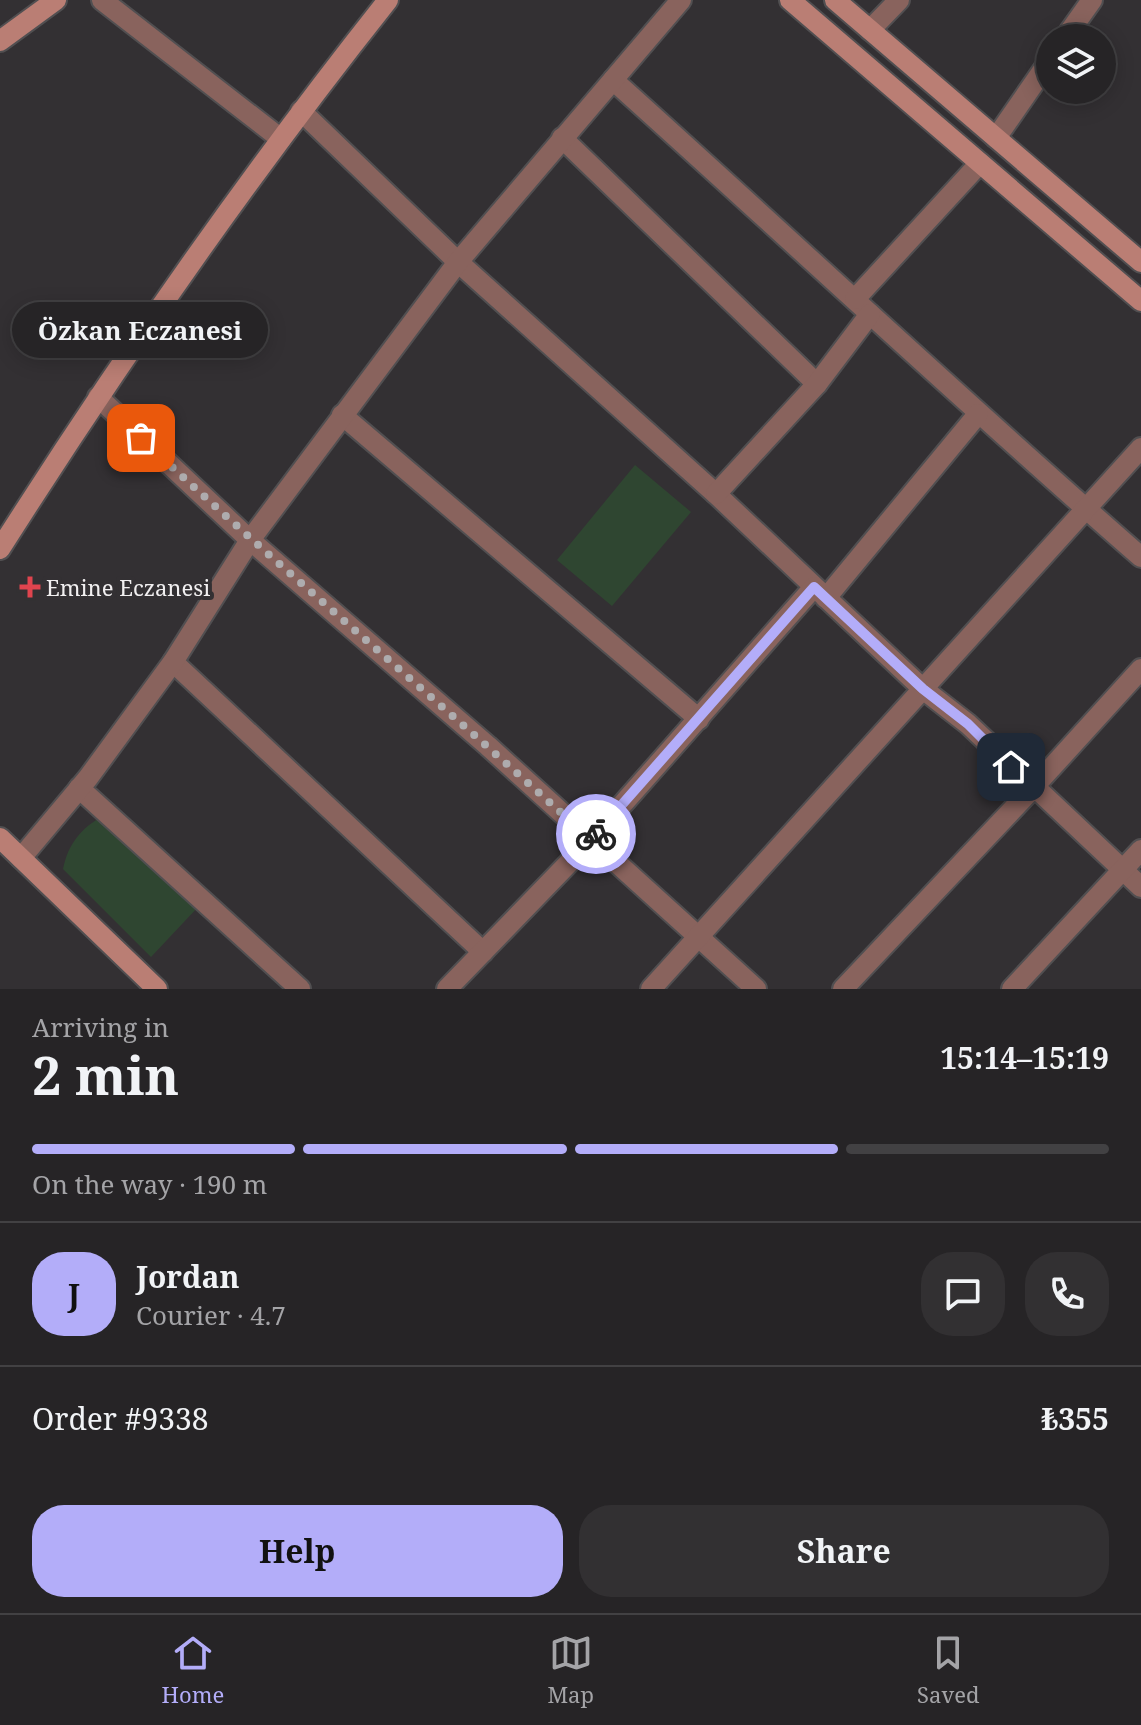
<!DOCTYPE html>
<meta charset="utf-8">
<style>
body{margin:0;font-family:"Noto Serif",serif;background:#323032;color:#f1f3f6;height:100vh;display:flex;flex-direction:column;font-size:30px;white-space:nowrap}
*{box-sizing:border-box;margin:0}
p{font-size:26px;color:#a4a4a7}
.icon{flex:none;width:44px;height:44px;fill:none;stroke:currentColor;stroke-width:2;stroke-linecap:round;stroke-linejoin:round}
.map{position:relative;height:989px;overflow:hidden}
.panel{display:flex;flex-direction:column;background:#262426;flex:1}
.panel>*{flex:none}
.buttons{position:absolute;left:1036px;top:24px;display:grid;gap:16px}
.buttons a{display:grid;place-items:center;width:80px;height:80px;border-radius:50%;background:#262426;box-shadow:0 4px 20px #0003,0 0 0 2px #424143;font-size:40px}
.pin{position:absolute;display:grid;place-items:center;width:68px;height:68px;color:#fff;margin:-34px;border-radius:16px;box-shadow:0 4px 12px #0006}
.courier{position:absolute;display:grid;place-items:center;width:80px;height:80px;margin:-40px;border:6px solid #b3adf9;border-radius:50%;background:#fff;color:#222;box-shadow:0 2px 10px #0007}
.bubble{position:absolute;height:56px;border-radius:28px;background:#262426;box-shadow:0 4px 20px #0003,0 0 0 2px #424143;font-size:26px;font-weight:700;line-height:56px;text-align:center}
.overview em{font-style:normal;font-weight:700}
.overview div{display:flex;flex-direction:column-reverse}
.overview{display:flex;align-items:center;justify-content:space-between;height:136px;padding:0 32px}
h1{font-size:52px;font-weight:700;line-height:60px}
.bar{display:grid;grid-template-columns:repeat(4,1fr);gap:12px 8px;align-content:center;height:96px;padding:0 32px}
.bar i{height:10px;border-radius:6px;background:#424143}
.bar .selected{background:#b3adf9}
.bar p{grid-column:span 4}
.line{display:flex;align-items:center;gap:20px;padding:0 32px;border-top:2px solid #424143}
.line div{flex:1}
.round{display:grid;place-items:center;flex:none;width:84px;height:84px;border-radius:32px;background:#323032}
.action{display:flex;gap:16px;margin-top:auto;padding:16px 32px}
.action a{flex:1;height:92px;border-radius:32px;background:#b3adf9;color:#111;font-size:32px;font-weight:700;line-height:92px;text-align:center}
.action a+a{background:#323032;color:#f1f3f6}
.tabs{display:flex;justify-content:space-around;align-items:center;height:112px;border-top:2px solid #424143;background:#262426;font-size:22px;color:#a4a4a7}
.tabs a{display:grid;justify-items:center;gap:4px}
.tabs .selected{color:#b3adf9}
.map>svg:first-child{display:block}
.green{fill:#2f4631}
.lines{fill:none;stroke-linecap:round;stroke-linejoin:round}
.street-casing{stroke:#514f51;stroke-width:24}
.secondary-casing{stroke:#514f51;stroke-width:24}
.street{stroke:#89635d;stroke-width:20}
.secondary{stroke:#ba7e74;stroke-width:20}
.done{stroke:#aeacae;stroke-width:8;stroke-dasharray:0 14.4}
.route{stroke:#b3adf9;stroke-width:10}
.health-dot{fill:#e0444e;stroke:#333033;stroke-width:3}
.labels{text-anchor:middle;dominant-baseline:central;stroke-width:8;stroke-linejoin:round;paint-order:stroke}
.poi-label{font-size:22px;fill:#f1eff0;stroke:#333033;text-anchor:start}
</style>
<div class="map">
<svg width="1141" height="989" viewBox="0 0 1141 989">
<rect width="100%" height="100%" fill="#333033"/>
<!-- green -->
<g class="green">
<path d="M635 465 691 512 612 606 557 560Z"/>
<path d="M103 816 199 906 151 957 63 869C68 844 81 828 103 816Z"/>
</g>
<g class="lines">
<defs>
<g id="street">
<path d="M102 0 281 139"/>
<path d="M870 30 899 0"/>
<path d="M1065 38 1092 0"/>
<path d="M613 80C790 239 962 401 1141 557"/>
<path d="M301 111 458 262 716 494 923 689 968 724 1141 887"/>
<path d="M562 138 817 384"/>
<path d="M996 138 1050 60"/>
<path d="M855 299 980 163"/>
<path d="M98 397 250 540 488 746 756 989"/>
<path d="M342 415 699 719"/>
<path d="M716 494 817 384 870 314"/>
<path d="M826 598 978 414"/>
<path d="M173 662 483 952"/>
<path d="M79 788 300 989"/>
<path d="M21 858 88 778 173 662 250 540 458 262 681 0"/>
<path d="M447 989 591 840 814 587"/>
<path d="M651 989 1141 448"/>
<path d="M843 989 1033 788 1141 669"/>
<path d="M1012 989 1141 850"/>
</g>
<g id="secondary">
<path d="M790 0 1141 301"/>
<path d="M835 0 1141 262"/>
<path d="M0 41 56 0"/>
<path d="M0 549C120 360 249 175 388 0"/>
<path d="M0 838 157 989"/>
</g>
</defs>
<!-- street casing -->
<use href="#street" class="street-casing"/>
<!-- secondary casing -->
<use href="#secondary" class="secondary-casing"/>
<!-- street -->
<use href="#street" class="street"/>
<!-- secondary -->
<use href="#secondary" class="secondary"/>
</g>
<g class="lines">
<!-- done -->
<path class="done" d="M141 438C288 576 443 704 591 840L596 834"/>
<!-- route -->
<path class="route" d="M596 834 814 587 923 689 968 724 1011 767"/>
</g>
<!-- markers -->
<path class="health-dot" d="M26 575h8v8h8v8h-8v8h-8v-8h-8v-8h8z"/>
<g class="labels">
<!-- poi labels -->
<g class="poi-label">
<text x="46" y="587">Emine Eczanesi</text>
</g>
</g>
</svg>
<div class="buttons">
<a><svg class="icon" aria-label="layers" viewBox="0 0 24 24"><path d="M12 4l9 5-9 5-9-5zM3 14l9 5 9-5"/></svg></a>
</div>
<div class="pin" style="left:141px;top:438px;background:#ea580c"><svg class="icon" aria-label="bag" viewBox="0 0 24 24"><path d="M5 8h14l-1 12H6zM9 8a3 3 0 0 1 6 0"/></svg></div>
<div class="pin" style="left:1011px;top:767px;background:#1f2937"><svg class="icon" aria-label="home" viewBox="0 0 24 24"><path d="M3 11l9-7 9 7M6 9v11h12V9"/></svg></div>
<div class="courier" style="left:596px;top:834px"><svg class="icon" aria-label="bike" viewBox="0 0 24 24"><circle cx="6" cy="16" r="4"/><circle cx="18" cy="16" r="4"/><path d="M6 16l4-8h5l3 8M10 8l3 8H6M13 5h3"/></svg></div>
<div class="bubble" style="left:12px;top:302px;width:256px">Özkan Eczanesi</div>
</div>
<section class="panel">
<div class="overview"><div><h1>2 min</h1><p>Arriving in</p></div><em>15:14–15:19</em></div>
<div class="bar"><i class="selected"></i><i class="selected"></i><i class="selected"></i><i></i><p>On the way · 190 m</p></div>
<div class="line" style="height:144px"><b class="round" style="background:#b3adf9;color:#111">J</b><div><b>Jordan</b><p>Courier · 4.7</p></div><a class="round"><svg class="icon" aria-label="chat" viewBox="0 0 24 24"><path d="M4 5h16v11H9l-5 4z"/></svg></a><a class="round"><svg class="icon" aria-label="phone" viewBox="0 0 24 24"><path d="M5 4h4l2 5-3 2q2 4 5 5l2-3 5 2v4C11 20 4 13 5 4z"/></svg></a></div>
<div class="line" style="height:104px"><div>Order #9338</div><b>₺355</b></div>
<div class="action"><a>Help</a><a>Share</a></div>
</section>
<nav class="tabs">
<a class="selected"><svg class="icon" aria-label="home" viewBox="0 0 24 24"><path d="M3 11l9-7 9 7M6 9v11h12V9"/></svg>Home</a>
<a><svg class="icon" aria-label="map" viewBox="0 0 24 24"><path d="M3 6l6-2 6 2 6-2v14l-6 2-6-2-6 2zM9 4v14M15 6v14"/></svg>Map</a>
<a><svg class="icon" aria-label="saved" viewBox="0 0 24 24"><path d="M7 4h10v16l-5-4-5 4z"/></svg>Saved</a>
</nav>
